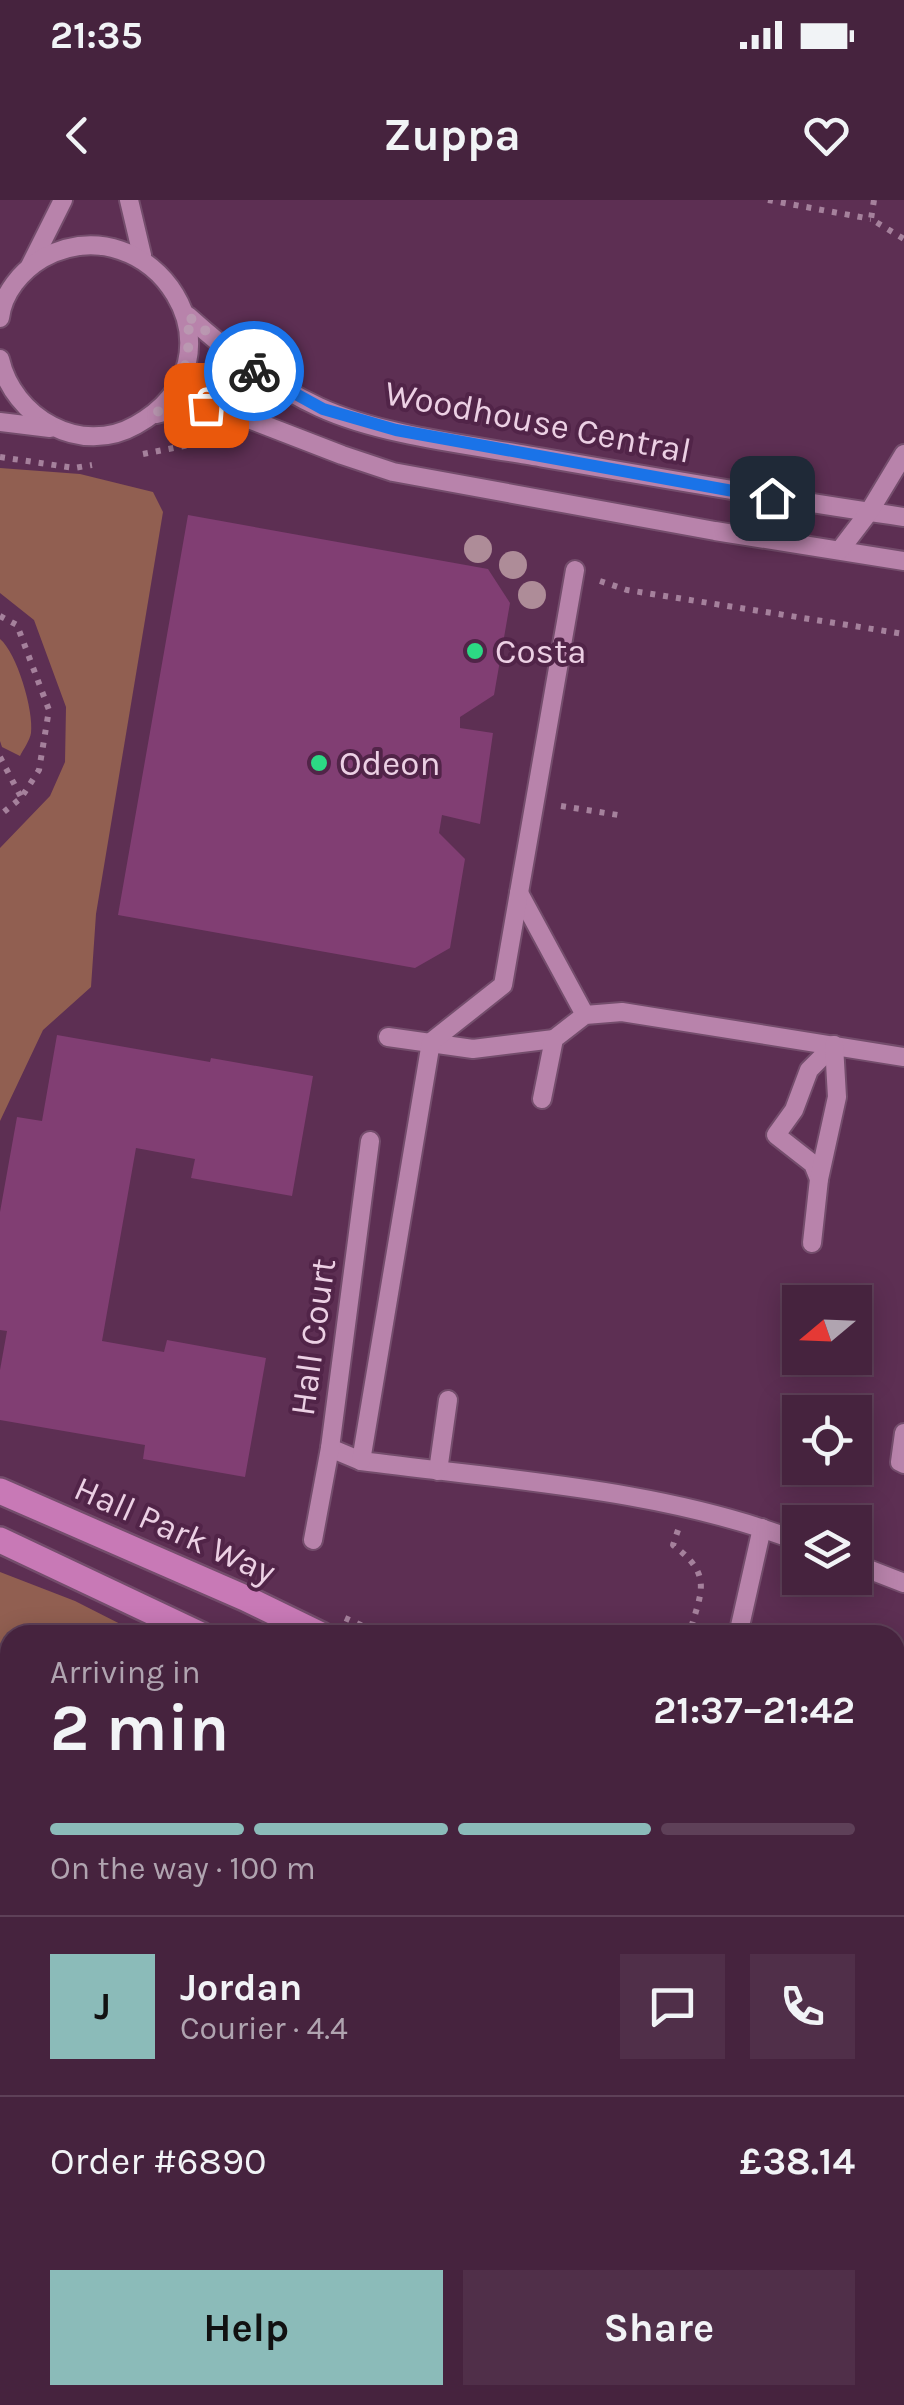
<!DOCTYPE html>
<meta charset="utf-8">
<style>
body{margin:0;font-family:Karla,sans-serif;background:#502f49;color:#f1f3f6;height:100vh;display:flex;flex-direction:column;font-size:38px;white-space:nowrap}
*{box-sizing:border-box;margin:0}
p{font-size:32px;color:#b0a4b0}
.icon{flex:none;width:55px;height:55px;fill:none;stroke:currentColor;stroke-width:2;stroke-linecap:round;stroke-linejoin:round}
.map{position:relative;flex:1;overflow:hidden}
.details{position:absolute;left:0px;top:1425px;width:905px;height:780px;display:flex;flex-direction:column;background:#46233e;border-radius:30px 30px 0 0;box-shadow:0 5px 25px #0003,0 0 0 2px #5e4058}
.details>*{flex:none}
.needle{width:65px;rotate:251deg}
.tools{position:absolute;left:782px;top:1085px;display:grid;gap:20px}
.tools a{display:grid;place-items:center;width:90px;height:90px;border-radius:0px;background:#46233e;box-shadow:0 5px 25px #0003,0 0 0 2px #5e4058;font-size:50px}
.pin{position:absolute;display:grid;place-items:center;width:85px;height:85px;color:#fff;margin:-42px;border-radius:20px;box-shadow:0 5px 15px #0006}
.courier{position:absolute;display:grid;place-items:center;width:100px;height:100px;margin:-50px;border:8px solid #1a73e8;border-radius:50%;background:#fff;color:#222;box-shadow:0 2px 12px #0007}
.summary em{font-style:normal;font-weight:700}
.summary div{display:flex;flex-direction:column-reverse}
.summary{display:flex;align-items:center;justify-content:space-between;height:170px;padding:0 50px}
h1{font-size:65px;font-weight:700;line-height:75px}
.bar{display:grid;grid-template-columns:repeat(4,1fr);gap:15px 10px;align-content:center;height:120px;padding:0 50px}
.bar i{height:12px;border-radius:8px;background:#5e4058}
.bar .selected{background:#8bbbb9}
.bar p{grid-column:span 4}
.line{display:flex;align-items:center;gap:25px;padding:0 50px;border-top:2px solid #5e4058}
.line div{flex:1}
.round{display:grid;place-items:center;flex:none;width:105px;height:105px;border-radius:0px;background:#502f49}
.action{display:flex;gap:20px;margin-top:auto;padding:20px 50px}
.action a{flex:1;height:115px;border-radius:0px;background:#8bbbb9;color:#111;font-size:40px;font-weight:700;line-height:115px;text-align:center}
.action a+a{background:#502f49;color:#f1f3f6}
.status{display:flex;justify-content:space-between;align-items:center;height:70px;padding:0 50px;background:#46233e;direction:ltr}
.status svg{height:28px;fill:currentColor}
header{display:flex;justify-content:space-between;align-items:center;height:130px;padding:0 50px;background:#46233e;font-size:45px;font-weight:700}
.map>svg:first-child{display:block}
.green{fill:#915f51}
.building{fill:#813e73}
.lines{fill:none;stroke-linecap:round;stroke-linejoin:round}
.minor-casing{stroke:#744d6c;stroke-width:22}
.major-casing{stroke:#744d6c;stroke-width:30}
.path{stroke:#a5819c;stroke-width:6;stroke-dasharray:5 8;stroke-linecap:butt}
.minor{stroke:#b883ab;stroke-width:18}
.major{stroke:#c879b6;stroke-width:25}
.tree{fill:#ae8c98}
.done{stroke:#ba98b1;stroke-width:10;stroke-dasharray:0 18}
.route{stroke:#1a73e8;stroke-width:12}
.poi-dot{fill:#2cd884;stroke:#512448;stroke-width:4}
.labels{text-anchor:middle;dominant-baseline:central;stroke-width:8;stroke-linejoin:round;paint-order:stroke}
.street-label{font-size:35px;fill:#ecd0e4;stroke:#512448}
.poi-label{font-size:35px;fill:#ecd0e4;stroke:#512448;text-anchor:start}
</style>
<div class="status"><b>21:35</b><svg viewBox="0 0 49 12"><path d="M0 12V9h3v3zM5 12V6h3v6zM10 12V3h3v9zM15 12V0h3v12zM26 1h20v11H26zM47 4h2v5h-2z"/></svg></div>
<header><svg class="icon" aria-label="back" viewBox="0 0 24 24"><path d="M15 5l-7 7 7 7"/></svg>Zuppa<svg class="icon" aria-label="heart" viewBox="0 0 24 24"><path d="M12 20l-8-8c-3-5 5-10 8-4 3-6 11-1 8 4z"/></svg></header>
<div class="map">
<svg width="904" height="2205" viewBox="0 0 904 2205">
<rect width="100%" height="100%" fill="#5d2f53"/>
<!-- green -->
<g class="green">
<path d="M0 268 80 274 153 292 163 312 96 714 91 787 43 830 0 921V648L50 596 65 562 66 507 34 420 0 393Z"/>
<path d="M0 439C17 453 34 511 31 533 30 540 23 550 20 556L2 547 0 541Z"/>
<path d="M0 1372 75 1401 142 1435H10V1661L0 1657Z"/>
</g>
<!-- building -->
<g class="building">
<path d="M188 315 488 369 510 403 494 495 460 517V528L493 533 480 624 442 615 439 633 465 659 450 748 415 768 118 715Z"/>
<path d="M57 835 210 862 211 858 313 876 292 996 191 978 195 959 136 948 102 1141 164 1152 167 1140 266 1158 245 1277 143 1259 145 1245 0 1220V1170L7 1131 0 1130V1012L17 917 42 921Z"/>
<path d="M3 1727 10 1729V1814L0 1811V1737Z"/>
<path d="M895 2006 904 2007V2205H712L714 2195H895Z"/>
<path d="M313 2195H387L389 2205H351L316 2198Z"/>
</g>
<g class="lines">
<defs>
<g id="minor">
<path d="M129 0 142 55"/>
<path d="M30 66 63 0"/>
<path d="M188 116C228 152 269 184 319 207 377 234 463 244 527 255 653 277 778 299 904 317"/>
<path d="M0 118C3 93 21 71 43 58 152 0 255 158 136 225 80 257 13 217 0 159"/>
<path d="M156 214 190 205 223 209 342 255 393 272 715 331 904 361"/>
<path d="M0 222 50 228"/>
<path d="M840 350 869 312 904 254"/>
<path d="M519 693 585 815"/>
<path d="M388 837 473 849 554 839"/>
<path d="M542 899 554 839 585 815 622 812 904 857"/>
<path d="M819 979 813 964 776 935 794 910 809 870 834 845"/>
<path d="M812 1043 819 979 837 897 834 845"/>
<path d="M904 1233 900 1262 904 1264"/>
<path d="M330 1248 361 1261C505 1280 665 1289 800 1342"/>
<path d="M361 1261 431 842 503 785 575 370"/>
<path d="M438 1271 448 1200"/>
<path d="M313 1340 330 1248 370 941"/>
<path d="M855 1364 904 1383"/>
<path d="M738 1435 762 1328"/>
<path d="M0 1930 10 1950"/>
<path d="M0 2000 10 2001"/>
<path d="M0 2147 10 2153"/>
<path d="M59 2195 69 2205"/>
<path d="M100 2195 102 2205"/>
<path d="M247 2195 250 2205"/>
</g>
<g id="major">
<path d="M0 1291 245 1398 321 1435"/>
<path d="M0 1340 201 1435"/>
<path d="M895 1818 904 1824"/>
</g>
</defs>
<!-- minor casing -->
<use href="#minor" class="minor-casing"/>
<!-- major casing -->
<use href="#major" class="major-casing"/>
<!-- path -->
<g class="path">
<path d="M768 0 871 19"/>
<path d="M874 0 871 19 904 39"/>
<path d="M143 254 224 238"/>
<path d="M0 257 74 268 92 265"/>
<path d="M600 381 627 390 904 434"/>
<path d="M0 416 17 425 49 510 39 570 21 598 0 615"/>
<path d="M0 557 21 597"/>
<path d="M561 606 618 615"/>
<path d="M678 1330 673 1345C714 1376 701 1391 689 1435"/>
<path d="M345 1418 384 1435"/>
</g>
<!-- minor -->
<use href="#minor" class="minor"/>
<!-- major -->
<use href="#major" class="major"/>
</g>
<!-- trees -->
<g class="tree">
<circle cx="478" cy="349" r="14"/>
<circle cx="513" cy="365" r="14"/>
<circle cx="532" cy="395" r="14"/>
</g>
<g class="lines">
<!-- done -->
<path class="done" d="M206 205 156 214C185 179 191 161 188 116L254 171"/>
<!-- route -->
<path class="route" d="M254 171 323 209 396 230 772 298"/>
</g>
<!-- markers -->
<g class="poi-dot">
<circle cx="475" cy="451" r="10"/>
<circle cx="319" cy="563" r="10"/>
</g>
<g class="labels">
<!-- street labels -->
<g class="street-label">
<text transform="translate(538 222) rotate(11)">Woodhouse Central</text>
<text transform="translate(313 1137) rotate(-82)">Hall Court</text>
<text transform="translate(175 1330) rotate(24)">Hall Park Way</text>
</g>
<!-- poi labels -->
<g class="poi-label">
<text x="495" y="451">Costa</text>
<text x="339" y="563">Odeon</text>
</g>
</g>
</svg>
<div class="tools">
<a><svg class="needle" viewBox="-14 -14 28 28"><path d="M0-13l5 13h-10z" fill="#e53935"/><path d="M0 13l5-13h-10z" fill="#b0a4b0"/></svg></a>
<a><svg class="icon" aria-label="locate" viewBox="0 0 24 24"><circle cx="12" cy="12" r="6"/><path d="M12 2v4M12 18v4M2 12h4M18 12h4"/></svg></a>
<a><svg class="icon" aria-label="layers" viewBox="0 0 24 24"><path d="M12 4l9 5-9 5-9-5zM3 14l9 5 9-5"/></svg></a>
</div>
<div class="pin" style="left:206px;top:205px;background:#ea580c"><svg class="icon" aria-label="bag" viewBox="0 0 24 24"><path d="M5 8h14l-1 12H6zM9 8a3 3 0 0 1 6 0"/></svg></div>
<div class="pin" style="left:772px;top:298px;background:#1f2937"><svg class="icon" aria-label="home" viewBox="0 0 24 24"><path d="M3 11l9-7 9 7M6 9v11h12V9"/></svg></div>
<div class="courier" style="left:254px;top:171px"><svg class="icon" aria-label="bike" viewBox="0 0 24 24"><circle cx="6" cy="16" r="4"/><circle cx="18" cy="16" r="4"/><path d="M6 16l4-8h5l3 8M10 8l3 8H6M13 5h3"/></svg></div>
<section class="details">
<div class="summary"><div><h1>2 min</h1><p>Arriving in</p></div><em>21:37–21:42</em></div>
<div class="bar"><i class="selected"></i><i class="selected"></i><i class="selected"></i><i></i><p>On the way · 100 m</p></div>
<div class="line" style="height:180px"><b class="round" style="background:#8bbbb9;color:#111">J</b><div><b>Jordan</b><p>Courier · 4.4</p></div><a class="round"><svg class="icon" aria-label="chat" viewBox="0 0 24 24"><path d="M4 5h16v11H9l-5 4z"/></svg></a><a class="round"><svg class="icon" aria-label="phone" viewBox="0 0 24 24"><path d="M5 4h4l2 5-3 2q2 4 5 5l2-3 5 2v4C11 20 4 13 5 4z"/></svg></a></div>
<div class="line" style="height:130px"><div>Order #6890</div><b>£38.14</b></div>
<div class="action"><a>Help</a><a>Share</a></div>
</section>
</div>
